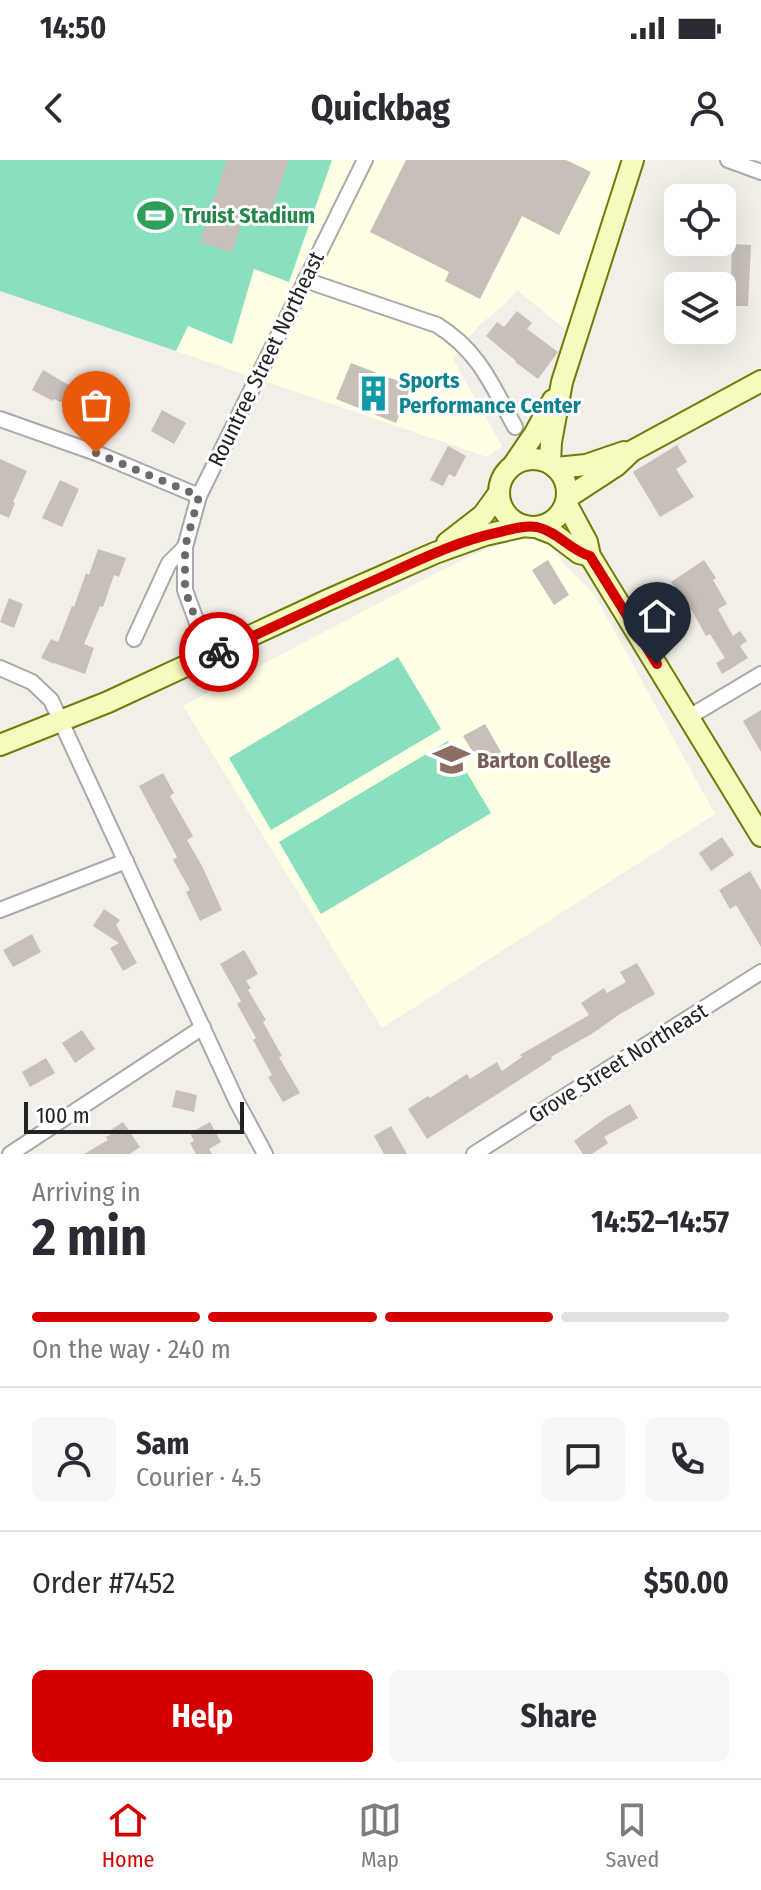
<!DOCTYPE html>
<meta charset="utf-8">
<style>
body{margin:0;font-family:"Fira Sans Condensed",sans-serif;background:#f7f7f7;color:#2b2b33;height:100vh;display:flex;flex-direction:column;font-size:30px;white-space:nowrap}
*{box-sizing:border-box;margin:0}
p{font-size:26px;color:#7c7c81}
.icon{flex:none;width:44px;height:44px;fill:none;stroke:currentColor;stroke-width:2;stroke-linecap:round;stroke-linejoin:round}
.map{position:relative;height:994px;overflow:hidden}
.details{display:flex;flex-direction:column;background:#fff;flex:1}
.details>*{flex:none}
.fabs{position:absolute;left:664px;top:24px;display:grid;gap:16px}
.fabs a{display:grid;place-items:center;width:72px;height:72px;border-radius:12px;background:#fff;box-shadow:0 8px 32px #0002;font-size:40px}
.scale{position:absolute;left:24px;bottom:20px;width:220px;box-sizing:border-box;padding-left:8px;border:4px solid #222;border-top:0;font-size:22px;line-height:28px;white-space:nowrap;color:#222;-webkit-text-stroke:6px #fff;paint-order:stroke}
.pin{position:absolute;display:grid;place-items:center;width:68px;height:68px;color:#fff;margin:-82px -34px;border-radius:50% 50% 50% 0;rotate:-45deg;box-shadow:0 0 8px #0007}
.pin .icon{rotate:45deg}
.courier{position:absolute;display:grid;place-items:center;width:80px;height:80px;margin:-40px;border:6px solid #d40000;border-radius:50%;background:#fff;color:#222;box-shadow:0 2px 10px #0007}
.summary em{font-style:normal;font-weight:700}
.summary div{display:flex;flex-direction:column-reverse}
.summary{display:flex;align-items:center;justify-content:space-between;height:136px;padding:0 32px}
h1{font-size:52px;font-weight:700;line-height:60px}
.bar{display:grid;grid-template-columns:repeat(4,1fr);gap:12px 8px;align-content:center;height:96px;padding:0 32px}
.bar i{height:10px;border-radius:6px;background:#e1e1e2}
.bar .current{background:#d40000}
.bar p{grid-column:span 4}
.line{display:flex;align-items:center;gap:20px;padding:0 32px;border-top:2px solid #e1e1e2}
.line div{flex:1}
.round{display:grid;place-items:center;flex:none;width:84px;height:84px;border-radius:12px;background:#f7f7f7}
.button{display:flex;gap:16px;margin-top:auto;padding:16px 32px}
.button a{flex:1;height:92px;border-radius:12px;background:#d40000;color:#fff;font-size:32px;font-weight:700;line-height:92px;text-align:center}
.button a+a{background:#f7f7f7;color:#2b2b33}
.status{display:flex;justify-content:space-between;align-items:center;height:56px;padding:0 40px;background:#fff;direction:ltr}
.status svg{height:22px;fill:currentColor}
header{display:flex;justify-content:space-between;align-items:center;height:104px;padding:0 32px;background:#fff;font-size:36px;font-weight:700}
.menu{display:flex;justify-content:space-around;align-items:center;height:112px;border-top:2px solid #e1e1e2;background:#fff;font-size:22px;color:#7c7c81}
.menu a{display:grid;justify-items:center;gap:4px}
.menu .current{color:#d40000}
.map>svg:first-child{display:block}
.education{fill:#ffffe5}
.pitch{fill:#88e0be}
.building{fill:#c7bfb8}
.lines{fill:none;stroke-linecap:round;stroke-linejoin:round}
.street-casing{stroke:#a9a9a9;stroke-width:18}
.secondary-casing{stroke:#707d05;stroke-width:24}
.street{stroke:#fff;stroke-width:14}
.secondary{stroke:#f7fabf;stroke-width:20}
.done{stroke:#6b6a68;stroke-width:8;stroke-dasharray:0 14.4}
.route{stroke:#d40000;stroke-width:10}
.labels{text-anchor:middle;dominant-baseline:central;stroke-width:6;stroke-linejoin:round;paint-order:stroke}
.leisure-label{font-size:22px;font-weight:bold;fill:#27864d;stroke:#fff;text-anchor:start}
.street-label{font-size:22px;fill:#222;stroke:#fff}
.culture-label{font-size:22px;font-weight:bold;fill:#0d838f;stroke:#fff;text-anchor:start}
.education-label{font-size:22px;font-weight:bold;fill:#785e54;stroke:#fff;text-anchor:start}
</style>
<div class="status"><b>14:50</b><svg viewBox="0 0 49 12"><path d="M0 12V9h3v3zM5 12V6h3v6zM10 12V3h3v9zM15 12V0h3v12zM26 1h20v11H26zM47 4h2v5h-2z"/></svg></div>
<header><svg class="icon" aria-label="back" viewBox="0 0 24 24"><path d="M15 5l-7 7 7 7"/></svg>Quickbag<svg class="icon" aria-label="person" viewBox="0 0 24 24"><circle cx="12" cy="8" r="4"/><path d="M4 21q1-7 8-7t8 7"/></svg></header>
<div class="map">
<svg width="761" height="994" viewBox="0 0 761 994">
<rect width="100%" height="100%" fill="#f2efe9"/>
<!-- education -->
<g class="education">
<path d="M0 0H627L566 170 517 130 506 143 478 166 453 199 502 286 487 297 0 131Z"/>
<path d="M529 377 550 386 566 406 594 434 715 654 382 868 183 546 444 409 488 388Z"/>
</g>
<!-- pitch -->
<g class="pitch">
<path d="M0 0H332L289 122 254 109 232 184 188 166 176 191 0 131Z"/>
<path d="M398 497 441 569 271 670 229 598Z"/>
<path d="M448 581 491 653 321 754 279 682Z"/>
</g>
<!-- building -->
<g class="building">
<path d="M227 0H289L272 50 266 48 264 55 247 49 232 93 200 82Z"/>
<path d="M406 0H566L591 12 559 75 522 56 480 139 445 121 449 112 370 72Z"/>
<path d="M732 84 751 85 748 146H730Z"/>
<path d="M517 151 532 163 527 169 558 192 538 219 515 202 516 201 486 176 497 162 504 167Z"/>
<path d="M351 203 411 226 396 263 336 239Z"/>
<path d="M43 210 76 229 78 224 103 234 104 232 126 238 119 261 89 252 88 254 54 239 53 241 32 230Z"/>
<path d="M162 250 186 263 174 284 151 271Z"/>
<path d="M677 285 687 302 676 309 694 337 660 357 633 312Z"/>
<path d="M448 286 466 296 455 317 449 314 443 326 430 320Z"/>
<path d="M0 299 27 311 13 342 15 343 9 358 0 354Z"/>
<path d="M60 320 79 329 62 367 42 358Z"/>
<path d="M98 389 126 398 119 417 114 415 103 447 100 446 84 484 94 488 85 514 54 503V504L41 498 51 479 58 482 72 446 74 447 86 413 89 415Z"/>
<path d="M548 400 569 435 554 445 532 410Z"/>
<path d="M704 400 716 418 713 420 727 444 718 449 733 476 740 471 747 481 740 486 748 498 722 514 716 503 725 498 710 474 706 476 685 438 683 440 671 422Z"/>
<path d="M9 438 23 444 14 468 0 462Z"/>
<path d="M761 550V592L743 561Z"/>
<path d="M485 564 501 592 480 604 463 576Z"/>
<path d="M163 613 174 633 170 636 193 676 187 680 202 706 222 750 200 761 186 732 190 730 173 700 177 697 139 626Z"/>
<path d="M722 677 734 695 711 711 699 693Z"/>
<path d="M750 711 761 730V787L736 745 730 749 719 730Z"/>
<path d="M104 749 120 760 116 765 137 803 123 811 110 788 119 783 93 766Z"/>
<path d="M32 774 41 792 13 807 3 790Z"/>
<path d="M244 790 258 814 246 821 251 828 248 830 266 860 263 862 282 896 279 897 300 933 283 942 268 917 272 915 253 880 256 878 237 844 241 841 220 804Z"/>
<path d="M637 803 655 834 620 854 593 873 551 897 552 899 427 979 408 949 428 936 430 938 467 914 470 919 497 902 502 911 522 897 520 895 589 855 581 843 604 828 607 833 626 822 620 812Z"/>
<path d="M82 870 95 889 75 903 62 883Z"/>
<path d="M46 898 55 913 30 927 22 912Z"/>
<path d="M176 930 197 935 194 952 172 947Z"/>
<path d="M630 944 638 958 604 977 608 983 592 994H583L574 981 607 957Z"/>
<path d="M123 962 140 987 130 994H84L108 980 106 977 113 973 111 970Z"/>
<path d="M210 962 221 982 209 989 212 994H196L190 983 194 981 190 973Z"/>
<path d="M391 966 407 994H384L374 976Z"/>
</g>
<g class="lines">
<defs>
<g id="street">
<path d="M728 0 761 12"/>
<path d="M305 120 437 165C479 191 492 225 515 267"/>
<path d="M0 259 96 293 199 336"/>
<path d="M134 479 169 403 185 387"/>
<path d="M209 496 185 430V387L199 336 365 0"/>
<path d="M0 508 32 522 51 540 237 942 265 994"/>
<path d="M689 557 761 514"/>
<path d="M0 750 126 701"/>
<path d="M10 994 203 867"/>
<path d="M474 994 761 812"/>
</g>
<g id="secondary">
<circle cx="533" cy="333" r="34"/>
<path d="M550 303 551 282 562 222 633 0"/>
<path d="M514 304 535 273 553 240"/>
<path d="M556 308 586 305 624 292"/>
<path d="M567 338 616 306 632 291 761 221"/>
<path d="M566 343 587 382 590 396 761 676"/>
<path d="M536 367 554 374 579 393 590 396"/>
<path d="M447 383 483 355 499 333"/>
<path d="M0 585 108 542 328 440 435 393 485 375 525 366"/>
</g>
</defs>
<!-- street casing -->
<use href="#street" class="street-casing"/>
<!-- secondary casing -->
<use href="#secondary" class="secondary-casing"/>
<!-- street -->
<use href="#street" class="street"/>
<!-- secondary -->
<use href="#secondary" class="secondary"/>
</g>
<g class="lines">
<!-- done -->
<path class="done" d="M96 293 199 336 185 387V430L209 496 219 492"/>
<!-- route -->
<path class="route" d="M219 492C275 466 330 440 386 415 423 398 461 380 500 372 512 369 525 365 537 367 558 372 570 390 590 396L657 504"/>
</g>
<!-- icons -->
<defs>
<symbol id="stadium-bare" viewBox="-9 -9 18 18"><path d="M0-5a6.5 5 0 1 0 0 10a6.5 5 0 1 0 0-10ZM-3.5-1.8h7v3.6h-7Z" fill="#2e9e5b" stroke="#fff" stroke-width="2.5" paint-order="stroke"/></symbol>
<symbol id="building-bare" viewBox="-9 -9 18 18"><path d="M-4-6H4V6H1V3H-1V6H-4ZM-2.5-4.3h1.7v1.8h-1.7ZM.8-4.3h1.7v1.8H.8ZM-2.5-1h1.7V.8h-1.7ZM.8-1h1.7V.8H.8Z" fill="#0f9aa8" stroke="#fff" stroke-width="2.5" paint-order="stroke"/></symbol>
<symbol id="university-bare" viewBox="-9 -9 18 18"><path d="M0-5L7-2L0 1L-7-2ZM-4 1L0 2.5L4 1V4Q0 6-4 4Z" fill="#8d6e63" stroke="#fff" stroke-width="2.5" paint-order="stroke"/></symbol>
</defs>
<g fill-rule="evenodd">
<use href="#stadium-bare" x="130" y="30" width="51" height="51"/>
<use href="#building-bare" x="348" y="208" width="51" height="51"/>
<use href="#university-bare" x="426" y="574" width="51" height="51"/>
</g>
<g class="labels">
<!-- leisure labels -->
<g class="leisure-label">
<text x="182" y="55">Truist Stadium</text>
</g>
<!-- street labels -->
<g class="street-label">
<text transform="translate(266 199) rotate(-64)">Rountree Street Northeast</text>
<text transform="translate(618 903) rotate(-32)">Grove Street Northeast</text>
</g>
<!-- culture labels -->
<g class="culture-label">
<text x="399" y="220">Sports<tspan x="399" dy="25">Performance Center</tspan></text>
</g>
<!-- education labels -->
<g class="education-label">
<text x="477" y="600">Barton College</text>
</g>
</g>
</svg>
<div class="fabs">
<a><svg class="icon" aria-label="locate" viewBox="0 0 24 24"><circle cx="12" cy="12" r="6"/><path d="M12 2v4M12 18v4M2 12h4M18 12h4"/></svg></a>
<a><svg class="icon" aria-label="layers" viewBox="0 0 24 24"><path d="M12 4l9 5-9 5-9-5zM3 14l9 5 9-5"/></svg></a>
</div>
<div class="scale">100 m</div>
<div class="pin" style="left:96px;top:293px;background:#ea580c"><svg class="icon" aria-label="bag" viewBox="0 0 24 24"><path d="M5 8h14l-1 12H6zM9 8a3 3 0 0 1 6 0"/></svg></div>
<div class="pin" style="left:657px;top:504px;background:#1f2937"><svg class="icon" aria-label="home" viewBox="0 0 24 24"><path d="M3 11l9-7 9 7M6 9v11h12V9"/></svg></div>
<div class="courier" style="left:219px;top:492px"><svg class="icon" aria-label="bike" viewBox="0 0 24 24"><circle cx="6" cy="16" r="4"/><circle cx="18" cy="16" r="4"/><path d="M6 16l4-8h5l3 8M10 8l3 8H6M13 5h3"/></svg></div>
</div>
<section class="details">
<div class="summary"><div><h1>2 min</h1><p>Arriving in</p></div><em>14:52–14:57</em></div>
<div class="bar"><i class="current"></i><i class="current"></i><i class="current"></i><i></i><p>On the way · 240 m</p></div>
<div class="line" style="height:144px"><a class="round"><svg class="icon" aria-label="person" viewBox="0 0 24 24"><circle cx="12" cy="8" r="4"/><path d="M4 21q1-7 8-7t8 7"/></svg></a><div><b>Sam</b><p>Courier · 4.5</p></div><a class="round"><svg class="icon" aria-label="chat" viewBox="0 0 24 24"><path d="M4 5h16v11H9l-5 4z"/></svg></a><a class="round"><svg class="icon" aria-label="phone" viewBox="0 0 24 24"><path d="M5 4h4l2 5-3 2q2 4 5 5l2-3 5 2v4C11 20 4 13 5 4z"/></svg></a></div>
<div class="line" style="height:104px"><div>Order #7452</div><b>$50.00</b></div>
<div class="button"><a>Help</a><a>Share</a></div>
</section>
<nav class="menu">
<a class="current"><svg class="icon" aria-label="home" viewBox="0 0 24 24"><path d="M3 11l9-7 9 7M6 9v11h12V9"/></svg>Home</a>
<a><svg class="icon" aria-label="map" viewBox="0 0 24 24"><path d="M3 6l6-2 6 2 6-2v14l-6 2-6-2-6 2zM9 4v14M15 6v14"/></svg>Map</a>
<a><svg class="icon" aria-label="saved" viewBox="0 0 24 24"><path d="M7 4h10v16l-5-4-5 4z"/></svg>Saved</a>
</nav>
